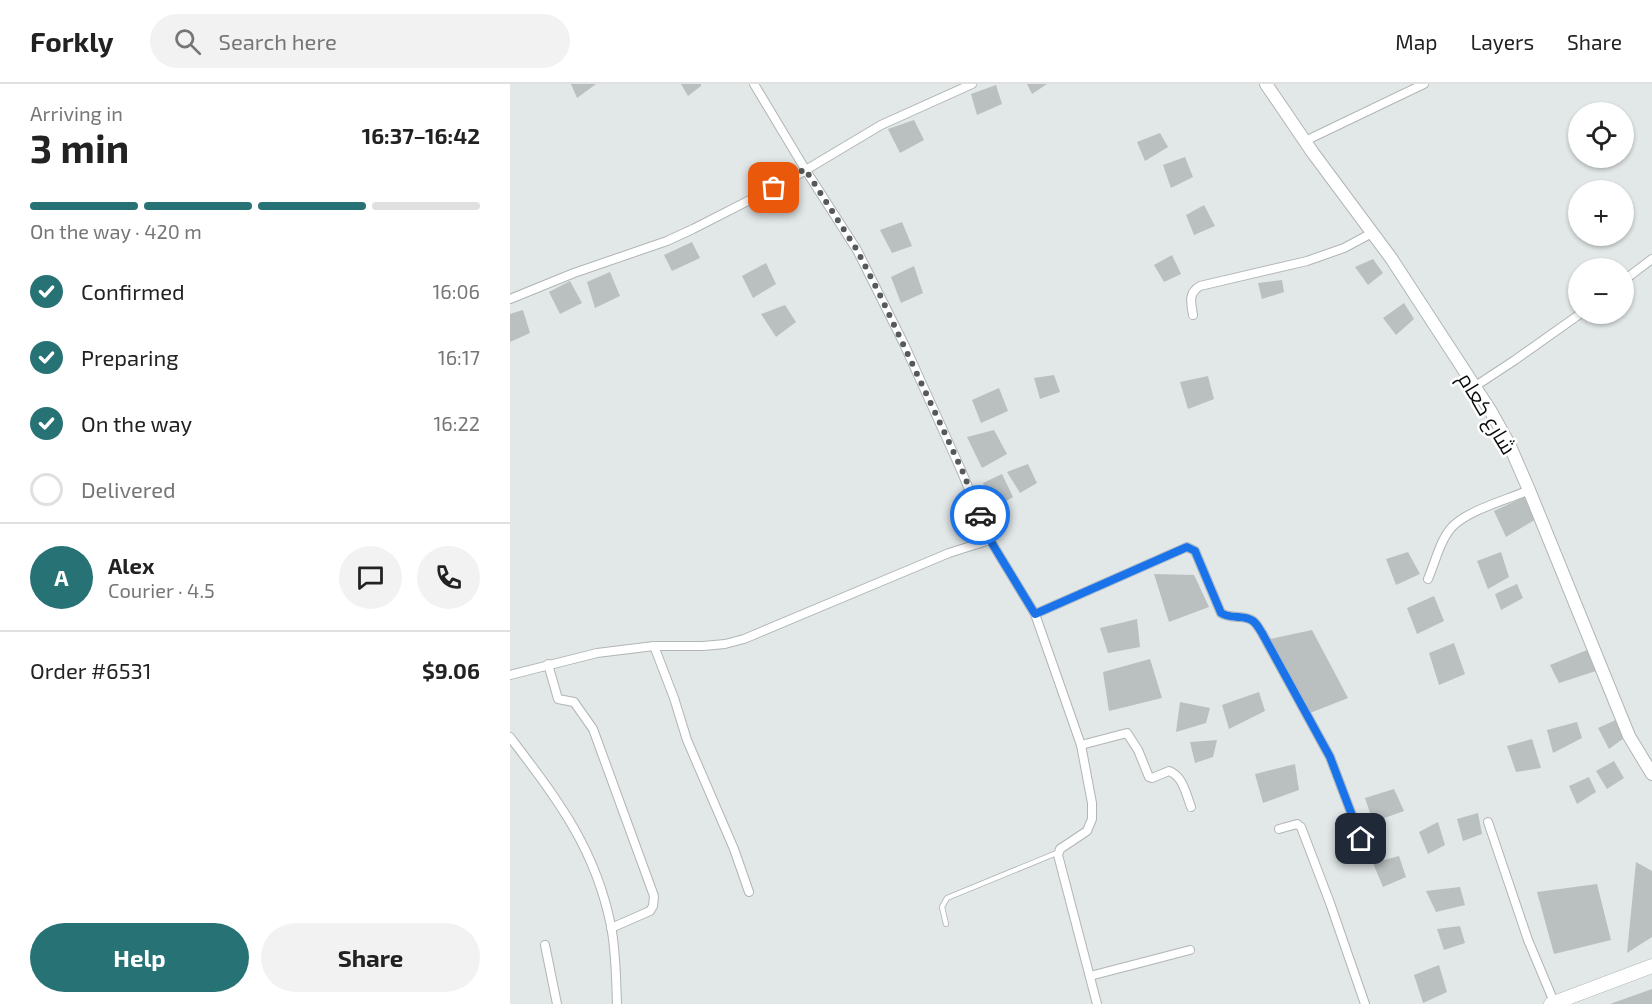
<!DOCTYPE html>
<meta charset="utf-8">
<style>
body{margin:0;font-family:"Exo 2",Cairo,sans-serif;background:#f2f2f2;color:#222;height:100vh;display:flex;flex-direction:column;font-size:22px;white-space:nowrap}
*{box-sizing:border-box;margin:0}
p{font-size:20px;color:#767676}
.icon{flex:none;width:33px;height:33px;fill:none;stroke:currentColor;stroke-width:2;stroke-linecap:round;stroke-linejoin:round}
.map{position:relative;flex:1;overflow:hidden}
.details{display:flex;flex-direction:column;background:#fff;width:510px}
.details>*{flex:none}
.fabs{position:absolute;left:1058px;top:18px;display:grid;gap:12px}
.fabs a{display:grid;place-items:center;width:66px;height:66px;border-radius:50%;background:#fff;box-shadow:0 2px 4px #0004;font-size:30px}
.pin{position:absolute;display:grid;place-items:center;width:51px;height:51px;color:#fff;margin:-26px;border-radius:12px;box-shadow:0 3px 9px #0006}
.courier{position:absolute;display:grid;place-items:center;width:60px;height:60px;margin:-30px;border:4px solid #1a73e8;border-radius:50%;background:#fff;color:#222;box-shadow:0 2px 8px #0007}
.overview em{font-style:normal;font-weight:700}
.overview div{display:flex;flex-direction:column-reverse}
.overview{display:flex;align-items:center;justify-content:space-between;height:102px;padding:0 30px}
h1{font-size:39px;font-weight:700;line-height:45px}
.bar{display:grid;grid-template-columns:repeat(4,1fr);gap:9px 6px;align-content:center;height:72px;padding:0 30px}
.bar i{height:8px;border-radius:4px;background:#e0e0e0}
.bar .active{background:#277275}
.bar p{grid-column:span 4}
.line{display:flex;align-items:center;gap:15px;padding:0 30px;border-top:2px solid #e0e0e0}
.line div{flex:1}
.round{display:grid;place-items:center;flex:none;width:63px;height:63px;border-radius:32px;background:#f2f2f2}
ol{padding:0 30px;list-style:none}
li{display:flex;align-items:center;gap:18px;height:66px}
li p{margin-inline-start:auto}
li .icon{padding:6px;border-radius:50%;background:#277275;color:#fff;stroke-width:4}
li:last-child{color:#767676}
li i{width:33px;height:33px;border:3px solid #e0e0e0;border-radius:50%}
.button{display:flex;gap:12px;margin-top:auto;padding:12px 30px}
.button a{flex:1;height:69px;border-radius:36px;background:#277275;color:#fff;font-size:24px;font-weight:700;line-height:69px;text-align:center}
.button a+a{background:#f2f2f2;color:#222}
header{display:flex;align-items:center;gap:36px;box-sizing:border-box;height:84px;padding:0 30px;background:#fff;border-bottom:2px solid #e0e0e0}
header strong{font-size:28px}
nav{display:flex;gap:33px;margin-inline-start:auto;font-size:21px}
.search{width:420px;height:54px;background:#f2f2f2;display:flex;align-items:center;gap:15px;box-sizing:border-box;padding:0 21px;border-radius:33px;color:#767676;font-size:22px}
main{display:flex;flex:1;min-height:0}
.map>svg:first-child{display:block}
.building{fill:#babfbf}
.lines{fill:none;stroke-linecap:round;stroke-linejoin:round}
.lane-casing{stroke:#b0b5b5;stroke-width:6}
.street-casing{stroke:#b0b5b5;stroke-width:10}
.secondary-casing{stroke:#b0b5b5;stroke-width:14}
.primary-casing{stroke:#b0b5b5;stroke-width:15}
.lane{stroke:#fff;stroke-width:4.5}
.street{stroke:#fff;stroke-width:8}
.secondary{stroke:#fff;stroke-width:12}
.primary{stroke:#fff;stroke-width:14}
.done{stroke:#565959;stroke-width:6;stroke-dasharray:0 10.8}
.route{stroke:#1a73e8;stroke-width:8}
.labels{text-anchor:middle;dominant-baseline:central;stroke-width:5;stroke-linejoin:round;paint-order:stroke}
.street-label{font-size:21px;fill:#0b0d0d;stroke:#fff}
</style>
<header>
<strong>Forkly</strong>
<div class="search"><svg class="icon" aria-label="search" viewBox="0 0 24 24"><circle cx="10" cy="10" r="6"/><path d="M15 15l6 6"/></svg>Search here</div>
<nav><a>Map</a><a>Layers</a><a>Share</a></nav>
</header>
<main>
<section class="details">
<div class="overview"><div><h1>3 min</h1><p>Arriving in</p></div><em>16:37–16:42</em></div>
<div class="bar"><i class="active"></i><i class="active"></i><i class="active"></i><i></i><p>On the way · 420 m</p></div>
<ol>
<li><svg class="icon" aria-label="check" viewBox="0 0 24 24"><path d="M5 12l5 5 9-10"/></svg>Confirmed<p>16:06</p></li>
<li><svg class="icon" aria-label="check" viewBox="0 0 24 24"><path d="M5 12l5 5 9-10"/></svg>Preparing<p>16:17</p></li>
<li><svg class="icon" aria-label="check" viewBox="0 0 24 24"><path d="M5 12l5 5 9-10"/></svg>On the way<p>16:22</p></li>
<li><i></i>Delivered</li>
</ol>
<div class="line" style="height:108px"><b class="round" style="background:#277275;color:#fff">A</b><div><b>Alex</b><p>Courier · 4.5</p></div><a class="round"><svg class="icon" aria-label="chat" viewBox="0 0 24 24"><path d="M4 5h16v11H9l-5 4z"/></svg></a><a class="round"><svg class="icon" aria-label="phone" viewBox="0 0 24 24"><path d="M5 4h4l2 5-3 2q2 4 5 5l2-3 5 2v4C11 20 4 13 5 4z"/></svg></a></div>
<div class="line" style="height:78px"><div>Order #6531</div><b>$9.06</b></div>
<div class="button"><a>Help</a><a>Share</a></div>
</section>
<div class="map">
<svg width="1142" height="920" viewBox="0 0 1142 920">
<rect width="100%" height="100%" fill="#e2e7e7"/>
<!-- building -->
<g class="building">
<path d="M61 0H86L67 14Z"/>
<path d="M171 0H191V2L178 12Z"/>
<path d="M517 0H537L522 10Z"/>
<path d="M486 1 492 20 467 31 461 10Z"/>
<path d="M404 36 414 56 390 69 378 45Z"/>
<path d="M650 49 658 63 635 77 627 58Z"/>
<path d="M675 73 683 93 661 104 653 81Z"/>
<path d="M694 121 705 142 684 151 676 131Z"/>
<path d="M392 138 402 162 382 169 370 146Z"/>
<path d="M182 158 190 174 162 187 154 171Z"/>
<path d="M662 171 671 190 654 198 644 181Z"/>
<path d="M863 175 873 189 858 201 845 183Z"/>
<path d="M256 179 266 200 243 214 232 192Z"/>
<path d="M404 182 413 209 391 219 381 193Z"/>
<path d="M100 188 110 212 85 224 77 198Z"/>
<path d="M772 196 774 208 752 215 748 199Z"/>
<path d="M60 197 72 219 50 230 39 208Z"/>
<path d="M894 219 904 235 886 251 873 234Z"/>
<path d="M275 221 286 238 266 253 251 230Z"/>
<path d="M13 226 20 249 0 258V230Z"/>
<path d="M544 291 550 308 530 315 524 294Z"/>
<path d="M698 292 704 315 678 325 670 298Z"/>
<path d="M489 304 498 327 471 339 462 316Z"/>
<path d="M484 346 497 370 472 384 457 353Z"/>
<path d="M518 380 527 399 510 409 497 388Z"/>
<path d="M492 390 503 413 483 424 473 399Z"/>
<path d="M1016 412 1026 435 996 453 984 427Z"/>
<path d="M898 468 910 490 886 501 876 475Z"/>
<path d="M991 468 999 493 978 505 967 477Z"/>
<path d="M644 490 684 491 699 523 659 538Z"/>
<path d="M1007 500 1013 514 991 526 985 510Z"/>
<path d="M924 512 934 537 907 550 897 524Z"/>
<path d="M627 535 630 563 598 569 590 544Z"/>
<path d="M802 546 838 614 800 629 760 555Z"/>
<path d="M944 559 955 590 929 601 919 569Z"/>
<path d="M1077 566 1086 587 1049 599 1040 581Z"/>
<path d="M640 575 652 614 599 627 593 588Z"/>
<path d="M749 608 755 627 719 645 712 621Z"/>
<path d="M670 618 700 624 696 639 666 648Z"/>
<path d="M1108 635 1114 654 1099 665 1088 644Z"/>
<path d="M1067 638 1072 654 1043 669 1037 646Z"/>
<path d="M1022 655 1031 684 1006 688 997 662Z"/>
<path d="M707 656 703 673 685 679 680 658Z"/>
<path d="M1104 677 1114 694 1097 705 1086 687Z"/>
<path d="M785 680 789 706 753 719 745 690Z"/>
<path d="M1079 693 1086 708 1067 720 1059 702Z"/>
<path d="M884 705 894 727 863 738 855 714Z"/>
<path d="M968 729 972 750 953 757 947 735Z"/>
<path d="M928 738 935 761 918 770 909 748Z"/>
<path d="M889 772 896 793 873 803 863 779Z"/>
<path d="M1126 778 1142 787V853L1117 869Z"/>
<path d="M1087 800 1101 856 1044 870 1027 808Z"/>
<path d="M950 803 955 821 926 828 916 807Z"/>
<path d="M950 842 955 859 934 866 927 845Z"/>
<path d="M929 881 937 908 913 919 904 891Z"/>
<path d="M1142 905V920H1100Z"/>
</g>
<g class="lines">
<defs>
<path id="lane" d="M436 840 432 823 437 814 549 768"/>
<g id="street">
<path d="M244 0 295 85 347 166 394 260 451 386 480 456 525 530 571 661 582 719V735L577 747 550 765 548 771 587 920"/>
<path d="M795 57 914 0"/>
<path d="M1113 197 1142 175"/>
<path d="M0 215 64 189 157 157 183 145 279 96 371 41 462 0"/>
<path d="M683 231C681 219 678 209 690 202L797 177 834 164 862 149"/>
<path d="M964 303 1005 276 1070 230"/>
<path d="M918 495C925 479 930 456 942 443 958 426 997 416 1019 406"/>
<path d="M525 530 677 463 685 467 711 529C722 536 734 530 743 537 747 540 750 546 752 549L820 673 851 755"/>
<path d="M144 562 164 614 177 656 224 765 239 808"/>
<path d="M38 580 48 615 64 618 83 645 144 812 143 822 140 827 101 844"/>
<path d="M0 591 87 569 144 562H193L215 560 234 555 439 469 480 456"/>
<path d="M0 653C47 715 85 763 101 842 106 867 106 894 107 920"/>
<path d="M571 661 617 649 628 666 639 693 642 694 659 687C673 692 676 710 681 723"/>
<path d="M978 738 1018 856 1044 918"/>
<path d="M769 745 787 740 791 743 820 819 855 920"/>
<path d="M35 861 47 920"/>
<path d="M580 892 680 866"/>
</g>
<path id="secondary" d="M756 0 803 69 881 174 980 326 999 360 1019 406 1119 652 1142 690"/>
<path id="primary" d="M1041 920 1142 882"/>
</defs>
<!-- lane casing -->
<use href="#lane" class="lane-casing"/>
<!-- street casing -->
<use href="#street" class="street-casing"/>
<!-- secondary casing -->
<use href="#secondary" class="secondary-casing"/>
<!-- primary casing -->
<use href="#primary" class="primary-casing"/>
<!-- lane -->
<use href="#lane" class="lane"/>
<!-- street -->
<use href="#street" class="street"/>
<!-- secondary -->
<use href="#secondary" class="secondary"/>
<!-- primary -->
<use href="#primary" class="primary"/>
</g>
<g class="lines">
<!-- done -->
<path class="done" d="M264 104 295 85 347 166 370 211 452 386 470 431"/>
<!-- route -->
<path class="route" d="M470 431 480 456 525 530 677 463 685 467 711 529C722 536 734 530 743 537 747 540 750 546 752 549L820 673 851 755"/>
</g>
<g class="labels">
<!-- street labels -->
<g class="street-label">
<text transform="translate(978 329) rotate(59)">شارع كعام</text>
</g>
</g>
</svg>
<div class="fabs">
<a><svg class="icon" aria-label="locate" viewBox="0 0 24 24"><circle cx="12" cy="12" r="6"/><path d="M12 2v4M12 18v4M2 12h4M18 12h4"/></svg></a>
<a>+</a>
<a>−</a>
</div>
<div class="pin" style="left:264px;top:104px;background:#ea580c"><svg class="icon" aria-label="bag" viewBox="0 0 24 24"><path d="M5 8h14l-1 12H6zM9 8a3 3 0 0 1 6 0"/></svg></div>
<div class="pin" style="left:851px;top:755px;background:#1f2937"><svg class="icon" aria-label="home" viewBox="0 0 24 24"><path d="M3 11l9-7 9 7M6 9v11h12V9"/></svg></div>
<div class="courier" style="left:470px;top:431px"><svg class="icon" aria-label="car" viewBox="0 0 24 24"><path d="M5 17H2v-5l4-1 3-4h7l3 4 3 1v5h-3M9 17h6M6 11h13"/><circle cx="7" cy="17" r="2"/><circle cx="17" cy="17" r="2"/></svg></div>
</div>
</main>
